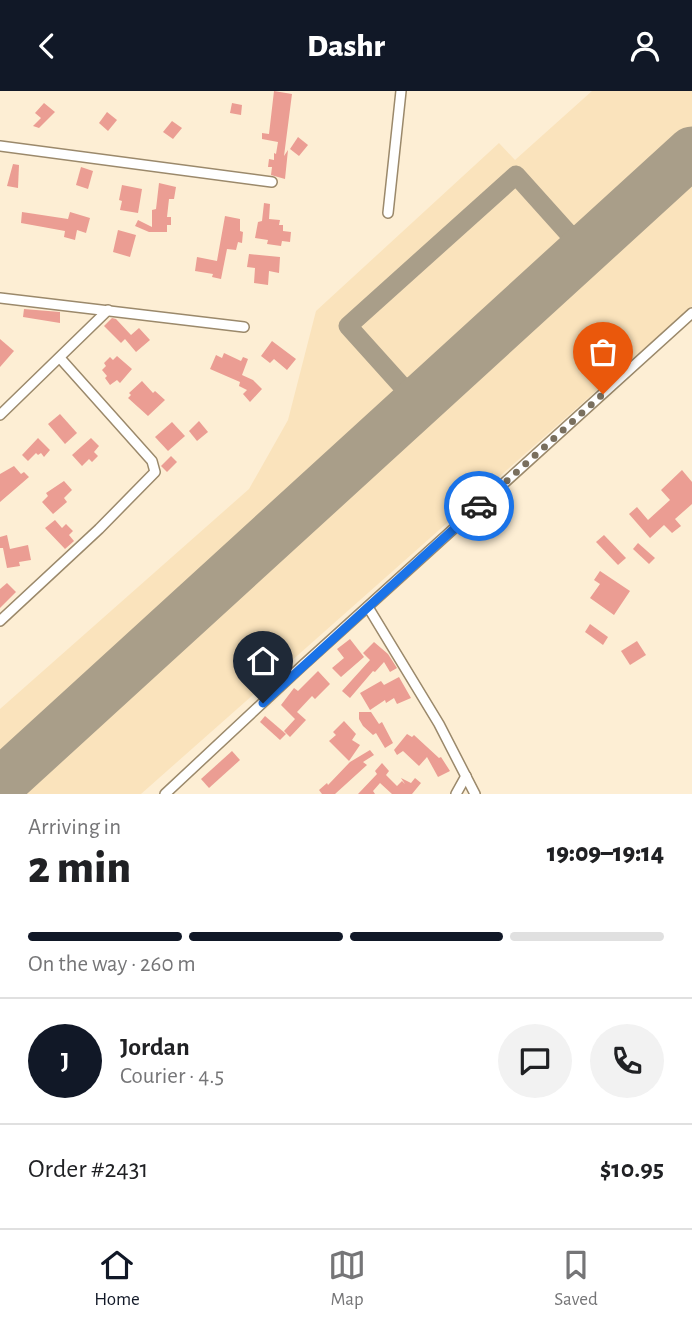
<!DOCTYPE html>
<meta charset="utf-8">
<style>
body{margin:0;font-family:"Alegreya Sans",sans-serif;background:#f2f2f2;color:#202124;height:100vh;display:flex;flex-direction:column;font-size:26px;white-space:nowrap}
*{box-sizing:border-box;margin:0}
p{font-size:23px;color:#757577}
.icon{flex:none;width:38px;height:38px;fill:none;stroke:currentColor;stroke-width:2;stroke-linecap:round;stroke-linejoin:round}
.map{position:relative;height:703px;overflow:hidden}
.side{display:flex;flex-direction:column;background:#fff;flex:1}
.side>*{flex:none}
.pin{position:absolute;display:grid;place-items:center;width:60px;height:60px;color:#fff;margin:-72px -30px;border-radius:50% 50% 50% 0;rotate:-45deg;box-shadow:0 0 7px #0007}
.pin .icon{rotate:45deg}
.courier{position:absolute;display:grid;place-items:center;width:70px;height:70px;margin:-35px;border:5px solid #1a73e8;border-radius:50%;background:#fff;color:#222;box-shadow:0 2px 9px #0007}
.summary em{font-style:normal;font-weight:800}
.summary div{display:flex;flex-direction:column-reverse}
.summary{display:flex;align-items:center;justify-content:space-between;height:119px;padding:0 28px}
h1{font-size:46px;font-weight:800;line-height:52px}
.bar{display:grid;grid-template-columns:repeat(4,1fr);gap:10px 7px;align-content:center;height:84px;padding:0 28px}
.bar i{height:9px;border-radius:5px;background:#e0e0e0}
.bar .active{background:#111827}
.bar p{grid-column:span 4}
.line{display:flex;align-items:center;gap:18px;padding:0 28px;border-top:2px solid #e0e0e0}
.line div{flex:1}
.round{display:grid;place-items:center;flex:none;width:74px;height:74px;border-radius:37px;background:#f2f2f2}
header{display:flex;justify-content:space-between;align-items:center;height:91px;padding:0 28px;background:#111827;color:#fff;font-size:32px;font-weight:800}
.dock{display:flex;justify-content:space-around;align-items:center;height:98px;border-top:2px solid #e0e0e0;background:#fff;font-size:19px;color:#757577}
.dock a{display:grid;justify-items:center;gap:4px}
.dock .active{color:#111827}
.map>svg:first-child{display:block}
.built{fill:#fae3bc}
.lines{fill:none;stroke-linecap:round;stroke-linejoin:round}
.taxiway{stroke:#a99e89;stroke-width:19}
.runway{stroke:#a99e89;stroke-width:51}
.building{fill:#eb9d93}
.minor-casing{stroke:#9b896b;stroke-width:12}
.minor{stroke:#fff;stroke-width:9}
.done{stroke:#796f5e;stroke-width:7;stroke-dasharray:0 12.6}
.route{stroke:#1a73e8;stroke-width:9}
</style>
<header><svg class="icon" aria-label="back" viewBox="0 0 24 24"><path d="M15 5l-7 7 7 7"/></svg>Dashr<svg class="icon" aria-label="person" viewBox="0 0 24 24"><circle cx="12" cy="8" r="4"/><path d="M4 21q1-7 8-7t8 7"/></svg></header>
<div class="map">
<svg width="692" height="703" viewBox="0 0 692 703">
<rect width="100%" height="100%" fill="#fdeed4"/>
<!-- built -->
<path class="built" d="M592 0H692V215L141 703H0V618L249 398 288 329 316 220 499 52 515 69Z"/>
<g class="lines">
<!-- taxiway -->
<path class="taxiway" d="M418 298 402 295 348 235 516 84 569 143 586 145"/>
<!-- runway -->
<path class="runway" d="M0 693 692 61"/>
</g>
<!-- building -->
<g class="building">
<path d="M274 0 292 3 284 65 288 59 285 88 271 84 272 76H268L269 68 274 69V62L276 63 278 51 262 48V42L269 43Z"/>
<path d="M44 12 55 21 39 37 33 35 41 27 35 22Z"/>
<path d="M232 12 242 14 241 24 230 22Z"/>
<path d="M107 21 117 29 108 40 99 32Z"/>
<path d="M172 30 182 37 173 48 163 41Z"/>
<path d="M298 46 308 54 299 65 290 58Z"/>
<path d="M13 73 19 74 18 97 7 95Z"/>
<path d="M81 76 93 80 88 98 76 94Z"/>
<path d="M159 92 176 96 174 108H169L167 126H171V134H167V141H149L135 135 138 129 152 136V119L156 118Z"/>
<path d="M122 94 142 98 138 122 120 119 122 110 119 109Z"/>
<path d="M264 112 270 113 269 128 280 129 279 134H283V140L291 141 290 151 282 150 281 155 267 153 268 149 255 147 258 131 262 130Z"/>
<path d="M22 121 68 128 70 121 90 127 86 142 77 139 75 149 64 146 65 140 21 132Z"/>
<path d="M225 125 240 128V140L243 141 242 152 238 151 236 159 227 158 221 188 212 186 213 183 195 180 197 166 217 170Z"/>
<path d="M118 139 136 144 130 166 113 161Z"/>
<path d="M249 163 280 166 279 182 269 180 268 194 254 192 255 177 247 176Z"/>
<path d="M24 218 60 221V232L23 226Z"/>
<path d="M112 227 116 228 131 244 139 237 150 249 136 261 125 248 121 252 104 235Z"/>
<path d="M0 248 14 260 0 276Z"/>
<path d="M272 250 296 268 287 279 274 268 270 272 261 265Z"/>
<path d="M224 262 241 270 243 266 248 268 242 284 253 289 262 298 250 311 243 303 247 299 239 295 240 291 210 278 216 264 222 267Z"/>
<path d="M117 265 132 278 120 292 117 289 110 294 105 287 107 285 102 279 106 275 104 272 110 266 113 269Z"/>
<path d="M142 290 153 302 155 300 165 309 148 325 128 307 131 304 129 302Z"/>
<path d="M60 323 77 342 65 353 48 333Z"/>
<path d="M199 330 208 341 197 350 189 340Z"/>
<path d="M172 331 185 345 168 360 155 346Z"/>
<path d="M38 347 50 359 44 366 41 362 38 364 36 362 28 370 22 364Z"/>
<path d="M91 347 99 355 94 361 98 365 92 371 89 368 82 375 72 364Z"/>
<path d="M171 365 177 371 167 381 161 375Z"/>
<path d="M14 375 21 383 24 381 29 386 0 411V383Z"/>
<path d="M682 379 692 391V413L675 428 681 435 672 442 664 434 650 447 629 423 637 416 648 429 670 409 661 399Z"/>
<path d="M64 390 72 399 64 407 67 411 53 423 42 411 48 405 46 402Z"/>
<path d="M55 429 62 437 66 433 73 440 69 444 74 450 65 458 45 437Z"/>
<path d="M7 444 10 458 28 454 31 469 19 471 20 475 7 477 3 457H0V446Z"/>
<path d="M604 444 626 467 618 474 596 451Z"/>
<path d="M638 452 655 467 649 473 633 458Z"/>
<path d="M600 480 630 500 614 524 590 507 600 493 594 489Z"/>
<path d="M7 492 16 501 0 517V498Z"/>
<path d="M590 533 608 546 603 554 585 541Z"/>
<path d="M350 548 364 566 341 586 332 577 344 567 337 558Z"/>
<path d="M637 550 646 564 630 574 621 560Z"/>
<path d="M374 551 388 563 397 577 390 581 384 571 375 581 373 580 350 607 342 600 370 569 363 562Z"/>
<path d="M318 580 330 593 315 608 312 605 297 621 306 629 290 646 284 640 295 628 281 614 294 597 298 600Z"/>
<path d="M399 586 411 607 397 613 394 607 386 612 385 609 370 619 360 602 381 590 384 594Z"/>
<path d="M359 621H371L379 633 382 631 393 652 385 657 376 642 373 644 363 635 359 628Z"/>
<path d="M265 625 286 643 280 649 260 631Z"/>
<path d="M344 630 356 643 352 649 360 654 349 670 329 650 336 644 333 641Z"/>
<path d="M407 643 412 646 414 644 439 667 441 666 450 680 438 686 427 666 419 675 403 660 397 664 394 659Z"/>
<path d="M370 659 374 664 363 671 367 674 335 703H322L319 699 327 692 328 694 350 671Z"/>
<path d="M232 660 240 669 209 697 201 688Z"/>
<path d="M382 672 389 680 386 684 397 695 402 690 405 693 401 687 411 692 415 687 421 692 412 703H392L380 692 373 700 375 703H358L377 683 375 680Z"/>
</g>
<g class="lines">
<defs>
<g id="minor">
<path d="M0 55 272 91"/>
<path d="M388 122 401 0"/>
<path d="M0 207 244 236"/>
<path d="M0 324 108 219"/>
<path d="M368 516 439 633 475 703"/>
<path d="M0 530 99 438 155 381 152 370 60 267"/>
<path d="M165 703 302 575 692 222"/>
<path d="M456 703 466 685"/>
</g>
</defs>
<!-- minor casing -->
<use href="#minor" class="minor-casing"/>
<!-- minor -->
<use href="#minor" class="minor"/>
</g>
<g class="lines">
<!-- done -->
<path class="done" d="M479 415 603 303"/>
<!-- route -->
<path class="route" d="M263 612 479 415"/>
</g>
</svg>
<div class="pin" style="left:603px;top:303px;background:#ea580c"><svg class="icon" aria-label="bag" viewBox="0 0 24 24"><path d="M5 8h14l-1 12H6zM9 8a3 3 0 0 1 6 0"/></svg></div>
<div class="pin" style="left:263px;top:612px;background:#1f2937"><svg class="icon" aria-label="home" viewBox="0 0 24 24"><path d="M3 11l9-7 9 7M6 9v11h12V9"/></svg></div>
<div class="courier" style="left:479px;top:415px"><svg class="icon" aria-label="car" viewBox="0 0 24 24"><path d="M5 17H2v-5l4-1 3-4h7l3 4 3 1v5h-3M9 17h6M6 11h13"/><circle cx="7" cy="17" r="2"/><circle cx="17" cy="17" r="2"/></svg></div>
</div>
<section class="side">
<div class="summary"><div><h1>2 min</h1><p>Arriving in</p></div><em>19:09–19:14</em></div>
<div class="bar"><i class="active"></i><i class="active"></i><i class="active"></i><i></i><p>On the way · 260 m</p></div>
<div class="line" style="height:126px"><b class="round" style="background:#111827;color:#fff">J</b><div><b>Jordan</b><p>Courier · 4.5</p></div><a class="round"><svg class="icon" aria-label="chat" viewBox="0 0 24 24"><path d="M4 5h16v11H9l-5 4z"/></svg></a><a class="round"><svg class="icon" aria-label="phone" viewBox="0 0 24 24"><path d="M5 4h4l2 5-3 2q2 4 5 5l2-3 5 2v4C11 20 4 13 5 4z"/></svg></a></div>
<div class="line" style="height:91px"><div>Order #2431</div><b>$10.95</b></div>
</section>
<nav class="dock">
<a class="active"><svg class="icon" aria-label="home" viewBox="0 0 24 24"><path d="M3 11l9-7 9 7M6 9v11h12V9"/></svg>Home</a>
<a><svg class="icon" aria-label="map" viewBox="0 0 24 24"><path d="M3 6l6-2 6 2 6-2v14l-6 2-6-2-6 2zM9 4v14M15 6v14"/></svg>Map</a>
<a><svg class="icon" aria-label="saved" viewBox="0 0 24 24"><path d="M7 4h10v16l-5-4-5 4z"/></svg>Saved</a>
</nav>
